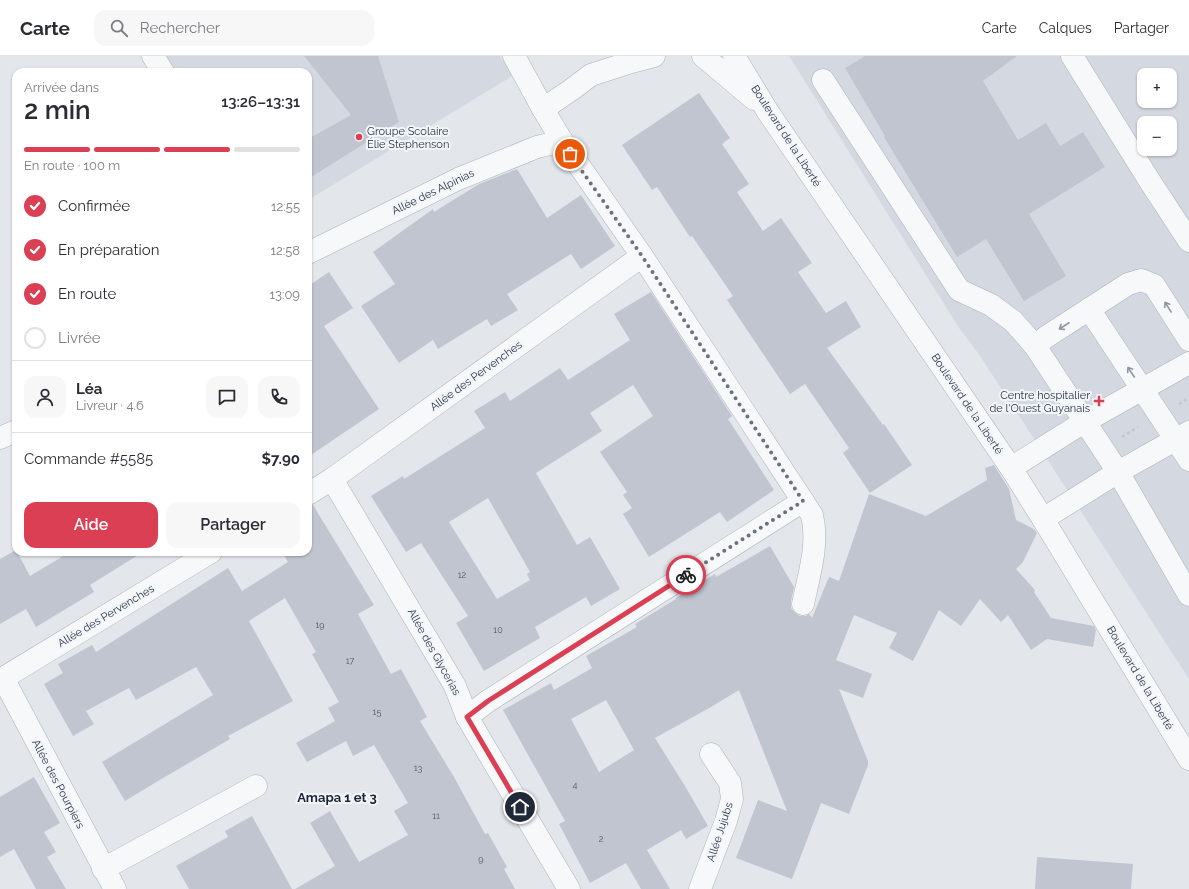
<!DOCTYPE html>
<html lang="fr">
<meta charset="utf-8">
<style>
body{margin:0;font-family:Raleway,sans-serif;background:#f7f7f7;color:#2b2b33;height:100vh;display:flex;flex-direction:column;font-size:15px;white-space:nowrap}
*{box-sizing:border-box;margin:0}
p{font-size:13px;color:#7c7c81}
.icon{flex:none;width:22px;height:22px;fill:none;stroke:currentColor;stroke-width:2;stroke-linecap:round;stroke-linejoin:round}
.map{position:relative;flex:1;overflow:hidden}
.panel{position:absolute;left:12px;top:12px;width:300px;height:488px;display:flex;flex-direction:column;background:#fff;border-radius:12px;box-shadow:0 1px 3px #0004}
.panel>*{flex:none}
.buttons{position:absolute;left:1137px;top:12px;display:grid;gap:8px}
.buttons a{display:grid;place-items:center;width:40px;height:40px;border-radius:8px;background:#fff;box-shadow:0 1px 3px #0004;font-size:20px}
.pin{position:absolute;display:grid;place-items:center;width:34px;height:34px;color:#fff;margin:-17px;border:2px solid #fff;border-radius:50%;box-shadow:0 1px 4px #0007}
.courier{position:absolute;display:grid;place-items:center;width:40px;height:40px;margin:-20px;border:3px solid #da3f54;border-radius:50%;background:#fff;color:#222;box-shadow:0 1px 5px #0007}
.summary em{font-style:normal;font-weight:600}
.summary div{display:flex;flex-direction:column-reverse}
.summary{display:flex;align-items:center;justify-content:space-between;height:68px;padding:0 12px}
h1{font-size:26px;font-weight:600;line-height:30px}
.bar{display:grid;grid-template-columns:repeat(4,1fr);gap:6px 4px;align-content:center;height:48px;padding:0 12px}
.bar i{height:5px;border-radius:3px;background:#e1e1e2}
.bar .selected{background:#da3f54}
.bar p{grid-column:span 4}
.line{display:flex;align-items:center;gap:10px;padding:0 12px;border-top:1px solid #e1e1e2}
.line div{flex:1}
.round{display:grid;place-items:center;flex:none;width:42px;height:42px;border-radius:12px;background:#f7f7f7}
ol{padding:0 12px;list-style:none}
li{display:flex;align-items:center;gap:12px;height:44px}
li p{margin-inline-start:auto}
li .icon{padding:4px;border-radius:50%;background:#da3f54;color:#fff;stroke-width:4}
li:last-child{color:#7c7c81}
li i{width:22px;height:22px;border:2px solid #e1e1e2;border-radius:50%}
.cta{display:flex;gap:8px;margin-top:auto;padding:8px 12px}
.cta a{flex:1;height:46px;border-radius:12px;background:#da3f54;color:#fff;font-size:16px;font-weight:600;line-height:46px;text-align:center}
.cta a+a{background:#f7f7f7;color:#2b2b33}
header{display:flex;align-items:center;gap:24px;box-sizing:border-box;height:56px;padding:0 20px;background:#fff;border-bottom:1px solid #e1e1e2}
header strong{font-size:19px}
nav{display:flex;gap:22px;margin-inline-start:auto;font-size:14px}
.search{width:280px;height:36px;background:#f7f7f7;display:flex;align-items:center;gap:10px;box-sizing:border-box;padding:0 14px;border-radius:12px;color:#7c7c81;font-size:15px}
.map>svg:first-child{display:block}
.built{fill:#d4d9e1;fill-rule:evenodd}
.building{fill:#c0c5d0;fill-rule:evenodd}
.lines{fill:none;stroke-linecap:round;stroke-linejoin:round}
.minor-casing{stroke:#abb1ba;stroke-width:23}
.path{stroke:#c1c5cb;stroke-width:2.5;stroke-dasharray:3 3;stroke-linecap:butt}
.minor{stroke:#f6f8fa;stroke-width:22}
.oneway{stroke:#9096a0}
.done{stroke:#6a7280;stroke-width:4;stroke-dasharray:0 7.2}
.route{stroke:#da3f54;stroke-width:5}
.poi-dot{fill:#da3f54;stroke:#f3f6f9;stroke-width:1.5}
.labels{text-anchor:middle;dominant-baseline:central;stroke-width:4;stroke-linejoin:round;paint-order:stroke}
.number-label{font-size:9px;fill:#4f5868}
.poi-label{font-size:11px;fill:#293346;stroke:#f3f6f9;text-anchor:start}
.street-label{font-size:11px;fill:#293346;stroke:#f3f6f9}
.quarter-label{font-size:13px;font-weight:bold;fill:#1b2437;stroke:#f3f6f9}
</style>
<header>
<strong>Carte</strong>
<div class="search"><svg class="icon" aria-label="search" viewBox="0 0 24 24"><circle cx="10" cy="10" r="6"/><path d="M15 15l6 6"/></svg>Rechercher</div>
<nav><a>Carte</a><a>Calques</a><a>Partager</a></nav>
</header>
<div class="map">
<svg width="1189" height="833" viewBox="0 0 1189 833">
<rect width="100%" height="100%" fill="#e3e7ec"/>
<!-- built -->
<g class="built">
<path d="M159 0H500L514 19 308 144V16H169Z"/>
<path d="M789 0H1189V623L1040 392 978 297 959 272ZM1144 19H1170V45H1144ZM1144 67H1170V93H1144Z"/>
</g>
<!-- building -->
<g class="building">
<path d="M304 0H378L399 66 308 123V83L351 59Z"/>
<path d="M865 0H1017L983 25 1018 84 1046 67 1060 90 1083 76 1105 111 1029 158 1066 220 1024 245 986 183 957 201 884 81 885 80 845 12Z"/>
<path d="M699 37 730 82 722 88 749 128 737 136 763 175 781 162 812 207 798 216 826 257 846 245 861 271 827 292 883 369 884 368 912 409 870 437 843 397 849 392 805 328 790 338 727 244 733 240 692 180 690 181 657 131 652 134 622 89Z"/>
<path d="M517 113 547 162 581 139 615 190 581 213 571 198 507 238 518 254 491 270 487 263 438 293 433 284 399 307 361 250 395 228 373 196 433 153 434 156 479 128Z"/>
<path d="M329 216 353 252 324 270 379 353 308 401V230Z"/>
<path d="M651 236 732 360 728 363 774 434 727 466 720 456 649 501 623 458 632 452 623 439 627 436 600 396 653 360 633 329 590 357 602 375 536 417 577 489 590 481 620 533 591 550 586 541 535 571 540 582 484 615 456 567 468 560 421 487 406 496 371 440 403 420 404 423 485 372 474 355 505 336 510 345 560 312 568 324 630 284 614 258ZM488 442 530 516 527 518 530 524 497 543 449 466Z"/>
<path d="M994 409 1009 433 1016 464 1034 473 1037 477 1023 506 1016 513 1035 534 1034 536 1051 562 1094 570 1096 574 1093 591 1047 583 1031 594 1008 559 1001 566 980 543 961 570 939 554 913 605 889 592 897 577 854 559 836 604 872 618 863 642 839 633 868 705V709L849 758 821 747 792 823 736 802 758 744 787 755 739 634 711 651 655 682 685 730 708 770 686 783 681 774 647 794 670 833H641L626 807 590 827 559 768 565 765 503 654 551 627 554 634 592 612 586 600 637 571 635 568 676 543V542L715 518 716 521 770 490 794 531 791 545V552L795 557 800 560H806L809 558 812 562 829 521 839 525 869 438 926 460 987 424 985 412ZM606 644 634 694 599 716 571 663Z"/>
<path d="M313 449 374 549 358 558 391 618 401 613 427 661 420 665 454 721 485 778 488 777 507 811 504 813 515 833H295L335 810 310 767 330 755 359 806 408 779 394 755 408 747 374 689 353 700 346 685 307 706 296 687 335 665 328 652 339 646 312 598 316 596 285 542 249 565 293 645 228 680 230 683 158 725 125 745 102 706 213 639 196 611 136 644 129 632 86 655 94 668 73 680 44 628 63 617 58 608 92 589 96 596 228 512 242 535 288 506 282 496H308V450Z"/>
<path d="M16 494 30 520 70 496H143L90 529 94 536 36 571 26 553 0 568V503Z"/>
<path d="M34 721 60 767 44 776 56 796 47 801 66 833H36L14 793 0 801V741Z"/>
<path d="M252 760 292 833H189L176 810 228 781 225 775Z"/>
<path d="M1037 801 1133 808 1131 833H1035Z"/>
</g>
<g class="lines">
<defs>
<g id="minor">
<path d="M153 0 163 16"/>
<path d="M514 0 543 53 562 85 642 200 812 459C819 488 809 519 803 548"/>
<path d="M703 0 754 43"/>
<path d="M734 0 768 56 1011 412 1043 463 1189 703"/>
<path d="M1072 0 1149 124 1189 185"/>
<path d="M823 24 959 234 991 249 1013 265 1035 290 1118 416 1189 539"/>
<path d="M543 53 571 34 591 19 631 6 654 0"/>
<path d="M308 197 458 123 537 91 562 85"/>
<path d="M1089 253 1189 404"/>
<path d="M1035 290 1046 281 1128 228 1141 224 1154 229 1189 284"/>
<path d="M0 382 16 375"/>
<path d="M1011 412 1084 366 1189 307"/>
<path d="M332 423 455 630 467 661 569 833"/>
<path d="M308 438 332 423 642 200"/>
<path d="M1043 463 1118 416 1189 376"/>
<path d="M3 622 115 833"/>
<path d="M0 624 211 496"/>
<path d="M467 661 488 645 803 445"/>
<path d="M103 813 256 730"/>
<path d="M700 833 726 765 732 743 730 727 711 698"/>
</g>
</defs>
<!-- minor casing -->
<use href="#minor" class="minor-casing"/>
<!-- path -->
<g class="path">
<path d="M1179 348 1189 342"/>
<path d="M1122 381 1138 371"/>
</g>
<!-- minor -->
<use href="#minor" class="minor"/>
</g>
<!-- one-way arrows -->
<defs><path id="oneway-shaft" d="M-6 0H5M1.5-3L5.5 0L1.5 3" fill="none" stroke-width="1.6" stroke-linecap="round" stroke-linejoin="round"/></defs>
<g class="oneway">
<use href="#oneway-shaft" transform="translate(1168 251) rotate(-122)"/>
<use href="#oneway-shaft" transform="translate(1064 270) rotate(147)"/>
<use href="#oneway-shaft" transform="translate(1131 316) rotate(-124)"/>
</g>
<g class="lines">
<!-- done -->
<path class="done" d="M570 98 642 200 803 445 686 519"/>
<!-- route -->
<path class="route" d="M520 751 467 661 488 645 686 519"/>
</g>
<!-- markers -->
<g class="poi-dot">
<circle cx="359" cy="81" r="4"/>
<path d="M1097 339h4v4h4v4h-4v4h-4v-4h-4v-4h4z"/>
</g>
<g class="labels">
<!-- number labels -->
<g class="number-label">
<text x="462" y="519">12</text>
<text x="320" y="569">19</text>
<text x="498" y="574">10</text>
<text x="350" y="605">17</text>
<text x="377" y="656">15</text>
<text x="418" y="712">13</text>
<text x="575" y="729">4</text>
<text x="436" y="760">11</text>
<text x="601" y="783">2</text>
<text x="481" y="803">9</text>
</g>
<!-- poi labels -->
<g class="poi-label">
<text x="367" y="75">Groupe Scolaire<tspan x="367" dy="13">Élie Stephenson</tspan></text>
<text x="1090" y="339" text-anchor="end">Centre hospitalier<tspan x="1090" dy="13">de l'Ouest Guyanais</tspan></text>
</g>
<!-- street labels -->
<g class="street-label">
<text transform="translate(786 80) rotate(57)">Boulevard de la Liberté</text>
<text transform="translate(433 136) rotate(-26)">Allée des Alpinias</text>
<text transform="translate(476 320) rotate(-36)">Allée des Pervenches</text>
<text transform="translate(967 348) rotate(56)">Boulevard de la Liberté</text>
<text transform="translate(106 560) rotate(-31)">Allée des Pervenches</text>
<text transform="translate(434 596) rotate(61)">Allée des Glycerias</text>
<text transform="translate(1140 622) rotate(59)">Boulevard de la Liberté</text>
<text transform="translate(58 728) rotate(62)">Allée des Pourpiers</text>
<text transform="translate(720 776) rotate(-72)">Allée Jujubs</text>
</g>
<!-- quarter labels -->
<g class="quarter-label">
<text x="337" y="741">Amapa 1 et 3</text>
</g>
</g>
</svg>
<div class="buttons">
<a>+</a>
<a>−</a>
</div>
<div class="pin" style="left:570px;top:98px;background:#ea580c"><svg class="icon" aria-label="bag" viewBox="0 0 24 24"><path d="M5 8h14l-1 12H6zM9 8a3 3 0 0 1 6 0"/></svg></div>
<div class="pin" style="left:520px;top:751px;background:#1f2937"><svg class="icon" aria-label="home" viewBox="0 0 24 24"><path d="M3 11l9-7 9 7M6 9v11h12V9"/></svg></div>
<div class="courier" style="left:686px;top:519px"><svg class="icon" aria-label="bike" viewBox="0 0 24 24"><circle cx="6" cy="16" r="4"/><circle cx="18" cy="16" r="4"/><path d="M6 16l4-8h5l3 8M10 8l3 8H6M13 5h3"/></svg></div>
<section class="panel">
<div class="summary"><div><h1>2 min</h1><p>Arrivée dans</p></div><em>13:26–13:31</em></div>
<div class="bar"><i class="selected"></i><i class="selected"></i><i class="selected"></i><i></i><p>En route · 100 m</p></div>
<ol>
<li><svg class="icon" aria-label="check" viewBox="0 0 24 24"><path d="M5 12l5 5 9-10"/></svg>Confirmée<p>12:55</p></li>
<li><svg class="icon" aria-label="check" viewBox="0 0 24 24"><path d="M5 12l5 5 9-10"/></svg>En préparation<p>12:58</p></li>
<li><svg class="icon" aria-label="check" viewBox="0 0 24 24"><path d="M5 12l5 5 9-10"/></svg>En route<p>13:09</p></li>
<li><i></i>Livrée</li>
</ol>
<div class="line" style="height:72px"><a class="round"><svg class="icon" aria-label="person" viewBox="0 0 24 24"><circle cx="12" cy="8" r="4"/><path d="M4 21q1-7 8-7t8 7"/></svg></a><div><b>Léa</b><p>Livreur · 4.6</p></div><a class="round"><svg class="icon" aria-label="chat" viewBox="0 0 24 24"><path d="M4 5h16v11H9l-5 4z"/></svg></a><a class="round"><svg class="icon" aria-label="phone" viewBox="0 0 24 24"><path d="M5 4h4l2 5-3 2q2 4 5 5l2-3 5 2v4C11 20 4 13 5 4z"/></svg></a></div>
<div class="line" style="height:52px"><div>Commande #5585</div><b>$7.90</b></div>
<div class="cta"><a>Aide</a><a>Partager</a></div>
</section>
</div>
